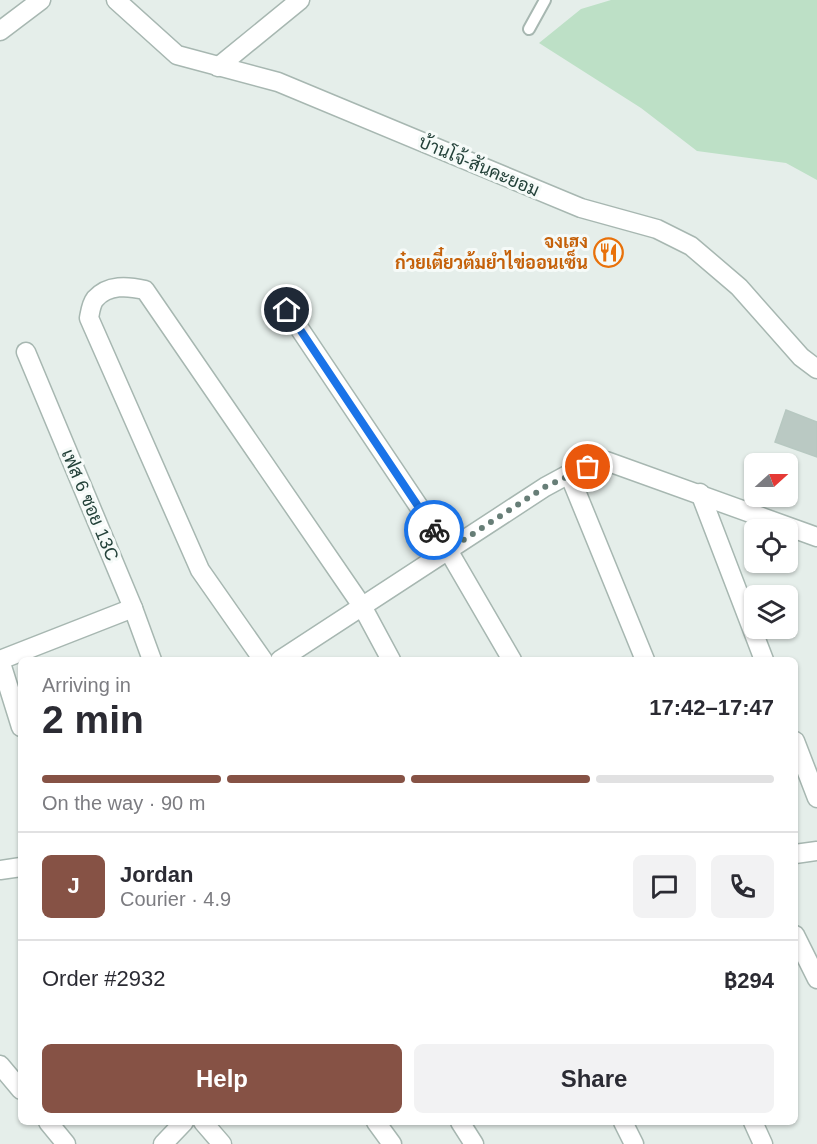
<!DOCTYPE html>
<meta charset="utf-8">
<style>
body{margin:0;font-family:Helvetica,Sarabun,sans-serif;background:#f2f2f3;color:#2b2b33;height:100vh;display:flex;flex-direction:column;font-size:22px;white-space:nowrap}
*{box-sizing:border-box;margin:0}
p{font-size:20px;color:#7c7c81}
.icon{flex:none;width:33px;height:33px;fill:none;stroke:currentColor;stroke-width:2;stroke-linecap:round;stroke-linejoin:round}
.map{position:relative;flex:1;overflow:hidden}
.drawer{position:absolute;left:18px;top:657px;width:780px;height:468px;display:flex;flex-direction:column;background:#fff;border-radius:9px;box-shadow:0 2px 4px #0004}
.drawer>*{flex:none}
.needle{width:39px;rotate:69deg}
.fabs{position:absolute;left:744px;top:453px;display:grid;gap:12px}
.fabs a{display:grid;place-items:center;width:54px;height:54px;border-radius:9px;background:#fff;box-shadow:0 2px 4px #0004;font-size:30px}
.pin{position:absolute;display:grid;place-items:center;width:51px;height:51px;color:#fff;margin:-26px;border:3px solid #fff;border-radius:50%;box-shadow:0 2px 6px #0007}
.courier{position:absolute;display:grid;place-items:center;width:60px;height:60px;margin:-30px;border:4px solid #1a73e8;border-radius:50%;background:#fff;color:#222;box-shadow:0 2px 8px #0007}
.overview em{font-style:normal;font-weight:700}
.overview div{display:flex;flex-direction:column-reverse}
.overview{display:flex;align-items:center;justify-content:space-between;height:102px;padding:0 24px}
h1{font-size:39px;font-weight:700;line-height:45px}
.bar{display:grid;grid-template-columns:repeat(4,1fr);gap:9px 6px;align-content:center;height:72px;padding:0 24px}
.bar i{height:8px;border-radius:4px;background:#e1e1e2}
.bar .selected{background:#865245}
.bar p{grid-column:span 4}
.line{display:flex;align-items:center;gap:15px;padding:0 24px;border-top:2px solid #e1e1e2}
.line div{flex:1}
.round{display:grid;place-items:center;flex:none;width:63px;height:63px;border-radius:9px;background:#f2f2f3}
.button{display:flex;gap:12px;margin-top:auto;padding:12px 24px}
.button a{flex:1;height:69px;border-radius:9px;background:#865245;color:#fff;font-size:24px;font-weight:700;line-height:69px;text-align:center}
.button a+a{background:#f2f2f3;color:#2b2b33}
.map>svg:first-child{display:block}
.green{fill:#bde0c6}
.building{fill:#bac9c3;stroke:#b7c8c1;stroke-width:1.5}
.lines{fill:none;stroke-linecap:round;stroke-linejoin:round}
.service-casing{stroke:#a7b7b1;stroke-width:14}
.minor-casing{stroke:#a7b7b1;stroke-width:21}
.service{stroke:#fff;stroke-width:10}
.minor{stroke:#fff;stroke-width:18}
.done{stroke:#677e77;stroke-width:6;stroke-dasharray:0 10.8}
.route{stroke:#1a73e8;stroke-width:8}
.labels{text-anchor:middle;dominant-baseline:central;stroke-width:6;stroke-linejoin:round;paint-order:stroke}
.street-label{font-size:18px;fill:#234139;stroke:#f5faf8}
.food-label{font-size:18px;font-weight:bold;fill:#c56008;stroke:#f5faf8;text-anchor:end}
</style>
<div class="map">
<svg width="817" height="1144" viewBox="0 0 817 1144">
<rect width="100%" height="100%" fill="#e5eeea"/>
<!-- green -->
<path class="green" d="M611 0H817V180L786 163 697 151 641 108 539 43 581 9Z"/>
<!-- building -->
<path class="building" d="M786 410 817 422V457L775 442Z"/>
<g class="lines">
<defs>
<path id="service" d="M529 29 545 0"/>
<g id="minor">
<path d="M116 0 177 55 278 82 581 208 657 229 691 246 739 287 801 357 817 369"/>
<path d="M0 31 41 0"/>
<path d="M218 67 300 0"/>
<path d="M287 310 448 550 512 660"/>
<path d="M26 352 133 608 152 660"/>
<path d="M569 474 645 660"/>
<path d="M700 493 764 660"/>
<path d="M0 660 133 608"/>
<path d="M0 660 21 727"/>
<path d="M263 660 200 570 89 318C90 313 91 304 95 299 108 284 128 286 145 290L362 606 391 660"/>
<path d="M280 660 545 487 569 474 606 461 817 537"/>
<path d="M795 741 817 798"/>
<path d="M795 854 817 851"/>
<path d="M0 870 21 867"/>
<path d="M795 935 817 979"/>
<path d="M0 1065 21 1090"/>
<path d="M48 1122 66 1144"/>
<path d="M203 1122 222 1144"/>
<path d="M376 1122 392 1144"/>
<path d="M460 1122 474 1144"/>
<path d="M623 1122 634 1144"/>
<path d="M753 1122 763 1144"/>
<path d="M163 1144 184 1122"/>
</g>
</defs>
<!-- service casing -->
<use href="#service" class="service-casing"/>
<!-- minor casing -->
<use href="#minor" class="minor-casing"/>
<!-- service -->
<use href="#service" class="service"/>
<!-- minor -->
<use href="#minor" class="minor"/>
</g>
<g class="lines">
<!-- done -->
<path class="done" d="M434 530 448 550 545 487 588 467"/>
<!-- route -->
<path class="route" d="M287 310 434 530"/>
</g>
<!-- icons -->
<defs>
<symbol id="restaurant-ring" viewBox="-11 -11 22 22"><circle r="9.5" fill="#f5faf8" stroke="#e8710a" stroke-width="1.5"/><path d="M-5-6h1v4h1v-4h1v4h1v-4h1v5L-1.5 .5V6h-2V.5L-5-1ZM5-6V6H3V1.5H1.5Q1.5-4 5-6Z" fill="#e8710a"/></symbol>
</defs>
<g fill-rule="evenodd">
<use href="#restaurant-ring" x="592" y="236" width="33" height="33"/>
</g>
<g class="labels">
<!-- street labels -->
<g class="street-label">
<text transform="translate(479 166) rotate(23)">บ้านโจ้-สันคะยอม</text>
<text transform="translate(90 505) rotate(67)">เฟส 6 ซอย 13C</text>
</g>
<!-- food labels -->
<g class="food-label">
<text x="588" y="242">จงเฮง<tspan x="588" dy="21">ก๋วยเตี๋ยวต้มยำไข่ออนเซ็น</tspan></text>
</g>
</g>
</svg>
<div class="fabs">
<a><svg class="needle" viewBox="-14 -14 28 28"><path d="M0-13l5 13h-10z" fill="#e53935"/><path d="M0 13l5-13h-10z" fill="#7c7c81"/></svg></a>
<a><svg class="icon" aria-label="locate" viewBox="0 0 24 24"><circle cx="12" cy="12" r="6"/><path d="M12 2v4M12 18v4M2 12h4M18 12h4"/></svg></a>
<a><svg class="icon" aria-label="layers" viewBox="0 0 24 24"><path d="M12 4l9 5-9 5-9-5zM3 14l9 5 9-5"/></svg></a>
</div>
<div class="pin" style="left:588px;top:467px;background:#ea580c"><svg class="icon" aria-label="bag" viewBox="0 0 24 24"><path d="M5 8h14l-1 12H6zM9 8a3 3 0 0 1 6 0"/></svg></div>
<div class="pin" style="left:287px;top:310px;background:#1f2937"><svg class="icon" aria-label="home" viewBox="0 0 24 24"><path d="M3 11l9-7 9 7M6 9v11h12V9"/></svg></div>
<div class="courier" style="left:434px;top:530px"><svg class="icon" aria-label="bike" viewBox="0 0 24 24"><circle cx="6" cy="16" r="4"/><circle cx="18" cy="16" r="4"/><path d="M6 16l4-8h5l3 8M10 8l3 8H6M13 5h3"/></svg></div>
<section class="drawer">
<div class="overview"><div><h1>2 min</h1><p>Arriving in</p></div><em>17:42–17:47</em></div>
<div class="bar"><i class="selected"></i><i class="selected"></i><i class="selected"></i><i></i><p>On the way · 90 m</p></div>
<div class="line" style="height:108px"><b class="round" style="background:#865245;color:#fff">J</b><div><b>Jordan</b><p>Courier · 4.9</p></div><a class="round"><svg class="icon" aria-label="chat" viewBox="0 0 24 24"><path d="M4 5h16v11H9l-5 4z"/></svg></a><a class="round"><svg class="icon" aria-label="phone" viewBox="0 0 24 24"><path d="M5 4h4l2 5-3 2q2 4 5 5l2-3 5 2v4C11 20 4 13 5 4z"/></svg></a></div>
<div class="line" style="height:78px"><div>Order #2932</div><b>฿294</b></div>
<div class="button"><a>Help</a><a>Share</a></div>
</section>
</div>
